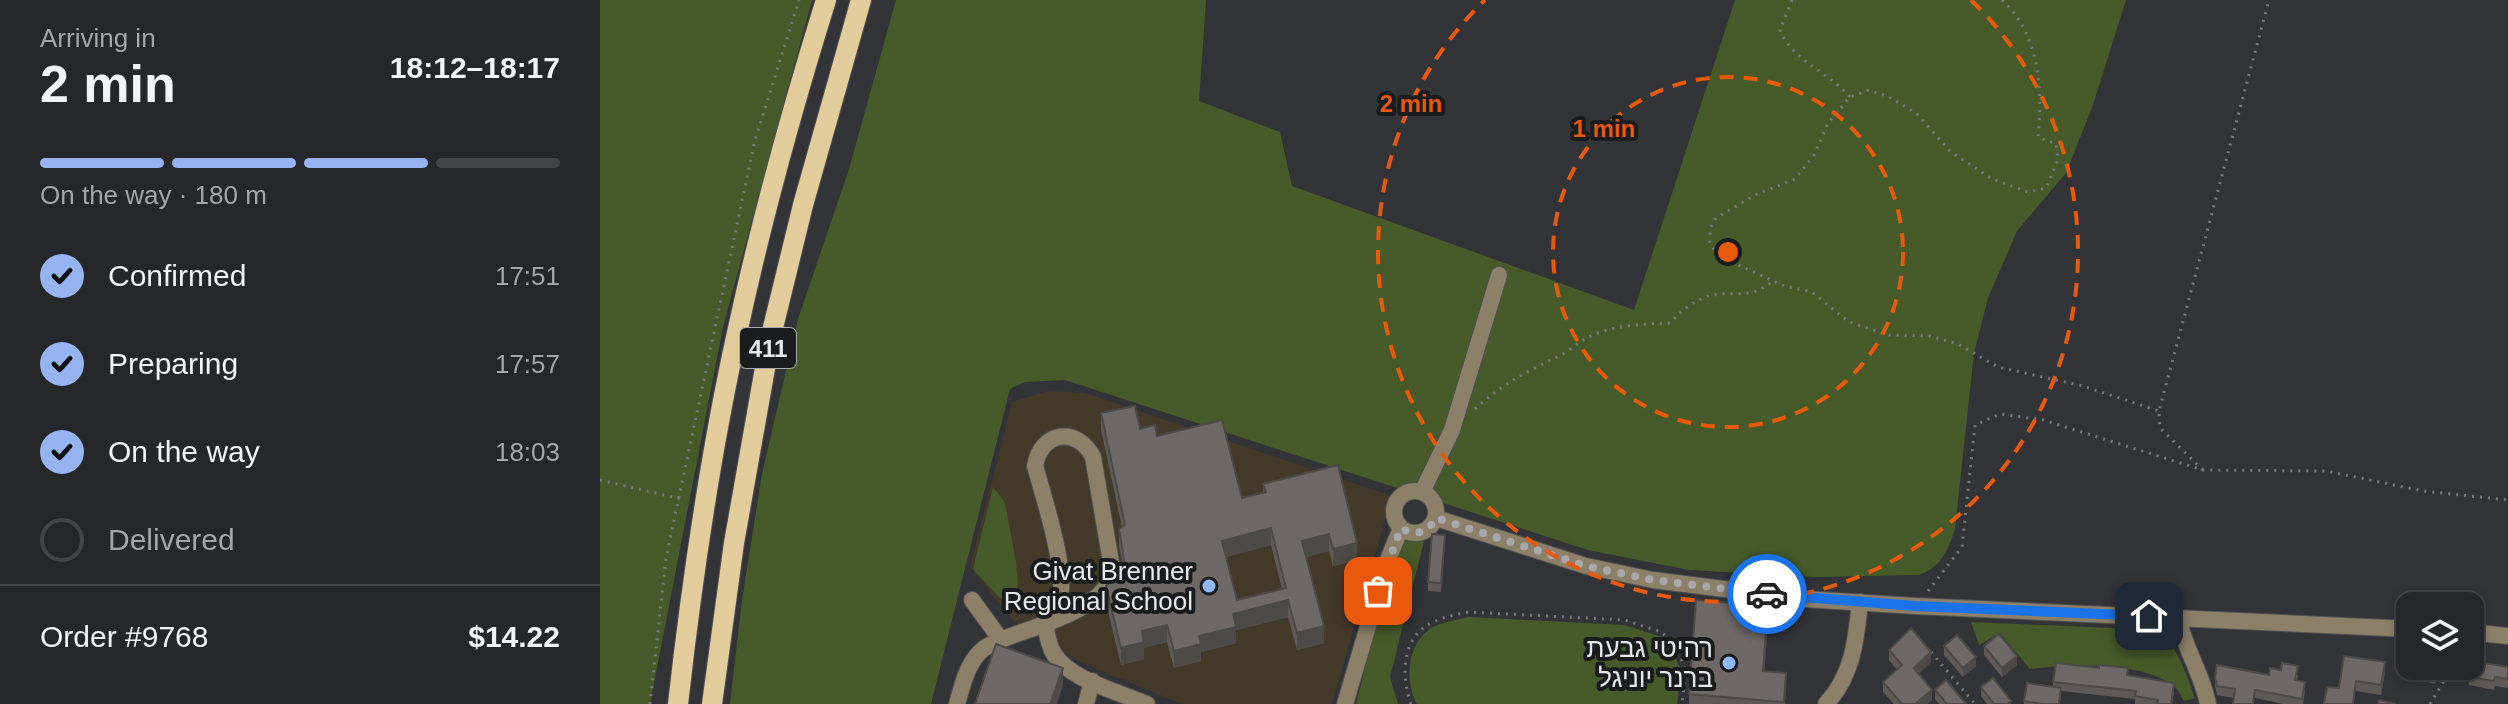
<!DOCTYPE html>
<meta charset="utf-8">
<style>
body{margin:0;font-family:Arial,"Noto Sans Hebrew",sans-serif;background:#323336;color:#f1f3f6;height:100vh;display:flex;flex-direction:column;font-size:30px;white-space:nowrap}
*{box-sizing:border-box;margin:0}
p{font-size:26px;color:#a4a5a8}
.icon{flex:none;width:44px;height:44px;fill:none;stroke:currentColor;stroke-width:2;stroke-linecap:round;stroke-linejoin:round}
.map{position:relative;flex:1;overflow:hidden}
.side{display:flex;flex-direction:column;background:#26272a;width:600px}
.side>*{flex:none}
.fabs{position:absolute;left:1796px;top:592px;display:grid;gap:16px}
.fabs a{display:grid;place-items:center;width:88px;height:88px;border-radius:16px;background:#26272a;box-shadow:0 4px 12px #0003,0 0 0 2px #424447;font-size:40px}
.pin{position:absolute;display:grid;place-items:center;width:68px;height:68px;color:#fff;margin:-34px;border-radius:16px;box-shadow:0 4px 12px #0006}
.courier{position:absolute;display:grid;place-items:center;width:80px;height:80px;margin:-40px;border:6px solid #1a73e8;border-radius:50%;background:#fff;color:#222;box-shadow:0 2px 10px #0007}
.overview em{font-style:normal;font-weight:800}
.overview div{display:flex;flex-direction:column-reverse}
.overview{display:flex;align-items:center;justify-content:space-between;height:136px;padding:0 40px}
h1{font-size:52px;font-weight:800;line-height:60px}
.bar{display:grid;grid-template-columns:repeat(4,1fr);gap:12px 8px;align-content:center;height:96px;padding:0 40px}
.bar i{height:10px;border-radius:6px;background:#424447}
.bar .active{background:#95b2f1}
.bar p{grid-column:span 4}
.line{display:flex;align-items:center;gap:20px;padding:0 40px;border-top:2px solid #424447}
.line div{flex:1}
ol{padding:0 40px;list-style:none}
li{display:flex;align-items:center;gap:24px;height:88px}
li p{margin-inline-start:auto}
li .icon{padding:8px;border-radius:50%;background:#95b2f1;color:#111;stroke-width:4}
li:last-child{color:#a4a5a8}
li i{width:44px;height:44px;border:4px solid #424447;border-radius:50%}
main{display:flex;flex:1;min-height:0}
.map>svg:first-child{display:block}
.education{fill:#443a2a}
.green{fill:#475b2a}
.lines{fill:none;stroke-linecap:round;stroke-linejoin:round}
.minor-casing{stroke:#505154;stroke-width:18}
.major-casing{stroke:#505154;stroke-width:22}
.path{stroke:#78797d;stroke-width:3;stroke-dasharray:2 6;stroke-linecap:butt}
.minor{stroke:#8c8069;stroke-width:16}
.major{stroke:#e3cc9b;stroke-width:20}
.wall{fill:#5f5a58;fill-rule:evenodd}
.shaded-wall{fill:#4d4a47}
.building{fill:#6e6966;stroke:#4d4a47;stroke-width:2;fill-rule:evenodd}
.done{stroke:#a8a8ac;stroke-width:8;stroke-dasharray:0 14.4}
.route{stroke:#1a73e8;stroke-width:10}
.ring{fill:none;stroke:#e8590c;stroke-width:4;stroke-dasharray:14 10}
.poi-dot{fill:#8db9fc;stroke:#1b1c1d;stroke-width:3}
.labels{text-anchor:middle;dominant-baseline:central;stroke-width:8;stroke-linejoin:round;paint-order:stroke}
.shield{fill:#1b1c1d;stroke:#aaaaac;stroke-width:2}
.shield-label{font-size:24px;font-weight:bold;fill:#e7e7ea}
.poi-label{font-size:26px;fill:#e7e7ea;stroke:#1b1c1d;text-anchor:end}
.centre{fill:#e8590c;stroke:#1b1c1d;stroke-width:4}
.ring-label{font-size:24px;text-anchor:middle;font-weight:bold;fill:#e8590c;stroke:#1b1c1d;stroke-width:8;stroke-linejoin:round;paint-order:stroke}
</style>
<main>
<section class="side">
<div class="overview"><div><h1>2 min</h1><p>Arriving in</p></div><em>18:12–18:17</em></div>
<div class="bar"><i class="active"></i><i class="active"></i><i class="active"></i><i></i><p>On the way · 180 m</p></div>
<ol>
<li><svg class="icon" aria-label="check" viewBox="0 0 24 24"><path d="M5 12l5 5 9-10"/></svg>Confirmed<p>17:51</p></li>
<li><svg class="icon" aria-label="check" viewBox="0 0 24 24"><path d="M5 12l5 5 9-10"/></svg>Preparing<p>17:57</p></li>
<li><svg class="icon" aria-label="check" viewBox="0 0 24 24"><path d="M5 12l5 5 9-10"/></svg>On the way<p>18:03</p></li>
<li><i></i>Delivered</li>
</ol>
<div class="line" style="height:104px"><div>Order #9768</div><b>$14.22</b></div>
</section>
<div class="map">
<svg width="1908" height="704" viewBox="0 0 1908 704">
<rect width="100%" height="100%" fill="#333438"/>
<!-- education -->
<path class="education" d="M448 391 485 393 792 496 732 704H582L482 663 413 621 370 567 412 402Z"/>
<!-- green -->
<g class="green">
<path d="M0 0H212L123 327 50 704H0Z"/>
<path d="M296 0H606L599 101 680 132 692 186 1034 310 1135 0H1526L1493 105 1466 173 1417 231 1388 298 1374 353 1355 529C1348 551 1341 567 1319 575L1218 577 1089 570 988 550 465 380 425 382 410 389 331 704H130L142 600 162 474 198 319 249 169Z"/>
<path d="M393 487 405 503 416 562 418 585 411 610 373 569Z"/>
<path d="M805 537 812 540 825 537 790 677 798 704H756L791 567Z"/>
<path d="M869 617 1024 625 1059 636 1071 647 1081 671 1077 704H817C804 681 807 644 831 628 842 622 856 620 869 617Z"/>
<path d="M1371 622 1558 630C1578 647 1586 674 1595 698L1584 701C1581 696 1578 689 1573 685 1538 661 1470 664 1430 669L1400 633 1379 645Z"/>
</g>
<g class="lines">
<defs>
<g id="minor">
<circle cx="815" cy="512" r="21"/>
<path d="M822 492 852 430 899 275"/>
<path d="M836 518 986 566 1053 580 1204 599 1315 606 1810 629"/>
<path d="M372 600 401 640"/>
<path d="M1578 617C1584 648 1602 673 1608 704"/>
<path d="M1870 632 1908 636"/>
<path d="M357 704C362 687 366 667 379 653 386 645 401 640 411 636 444 624 501 609 513 574L493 457C477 426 441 431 435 466 443 494 464 562 461 589 460 602 451 613 445 623 447 633 448 645 454 654 470 680 519 692 547 704"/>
<path d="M486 704 492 681"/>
<path d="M745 704 787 562 801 528"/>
<path d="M1226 704C1253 675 1256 640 1260 602"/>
</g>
<g id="major">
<path d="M78 704C92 580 110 455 137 333 161 222 192 109 226 0"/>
<path d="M112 704 134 543 170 340 203 205 261 0"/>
</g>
</defs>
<!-- minor casing -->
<use href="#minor" class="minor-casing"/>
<!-- major casing -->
<use href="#major" class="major-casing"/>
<!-- path -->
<g class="path">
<path d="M1192 0 1180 30C1192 61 1229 72 1250 97"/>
<path d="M1402 0C1440 35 1443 90 1438 137L1456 144 1458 160 1446 188 1428 192 1392 179 1350 151 1316 113 1289 97 1269 90 1250 97 1228 123 1214 155 1195 179 1155 195 1116 218 1110 228V242L1117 255 1184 286 1212 292 1249 322 1289 335 1329 336 1358 344 1398 367 1483 386 1559 411"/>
<path d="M875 409C905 382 924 373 959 356 968 352 976 344 985 339 1010 325 1042 324 1070 323 1080 312 1091 303 1105 297 1129 289 1150 301 1171 282"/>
<path d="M1603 470 1560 428 1559 411 1669 0"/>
<path d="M0 480 81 499"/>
<path d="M1328 591 1362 547 1375 425 1400 414 1443 420 1603 470 1726 471 1823 491 1908 500"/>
<path d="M1331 652 1375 704"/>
<path d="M50 704 66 558 155 140 199 0"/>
<path d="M811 704C801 677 801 638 831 623 842 617 855 615 868 612L1025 620 1061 632 1075 644 1086 671 1082 704"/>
<path d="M1830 704 1847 676 1848 666"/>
</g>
<!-- minor -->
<use href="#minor" class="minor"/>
<!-- major -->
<use href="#major" class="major"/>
</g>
<!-- wall -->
<g class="wall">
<path d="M501 413 557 436 642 498 663 493V484L738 465 757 560 733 566 729 551 706 557 724 643 697 650 688 617 636 630V643L601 652V661L574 668 567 642 544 648V659L521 665 506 603V586L525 579 519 546V529L522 527 501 430ZM671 545 682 589 637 600 626 557Z"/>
<path d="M845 544 841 592 828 591V582Z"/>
<path d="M1168 622 1164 671 1186 673 1185 704H1089V694Z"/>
<path d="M1344 646 1376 666 1363 677 1344 655Z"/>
<path d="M1384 646 1417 665 1402 677 1384 655Z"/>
<path d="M1289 650 1331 662 1318 674 1332 700 1327 704H1294L1283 692V682L1297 670 1289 660Z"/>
<path d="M1744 656 1785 672 1781 695 1756 691Z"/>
<path d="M1839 666 1835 684 1804 676V668Z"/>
<path d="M1908 667V688L1895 686 1894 690 1869 685V677Z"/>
<path d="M1528 675 1574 692 1572 704H1535V699L1461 691 1460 704H1424V701L1453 687V682Z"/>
<path d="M1669 675H1698L1697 681 1705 691 1703 704H1683L1655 698H1634L1617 695 1615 686V677Z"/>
<path d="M1381 687 1411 704H1387L1381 696Z"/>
<path d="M1335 690 1366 704H1339L1335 699Z"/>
</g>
<!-- shaded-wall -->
<g class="shaded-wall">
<path d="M671 528V545L622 558V541Z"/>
<path d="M729 534V551L702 558V541Z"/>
<path d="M757 543V560L733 566V549Z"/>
<path d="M688 600V617L636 630V643L601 652V661L574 668V651L633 614Z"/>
<path d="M1168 606V622L1163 687V671Z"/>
<path d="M567 625V642L544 648V659L521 665V648L542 631Z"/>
<path d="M724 626V643L697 650V633Z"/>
<path d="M1331 652V662L1314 679V668Z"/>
<path d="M1417 656V665L1402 677V668Z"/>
<path d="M1376 657V666L1363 677V668Z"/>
<path d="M1785 662V672L1781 695V685Z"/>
<path d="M1837 666 1839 667 1835 684V676Z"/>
<path d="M463 668V685L457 704H450Z"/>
<path d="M1332 690V700L1327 704H1315Z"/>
</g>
<!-- building -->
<g class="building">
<path d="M535 406 540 429 555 425 557 436 622 420 642 498 666 492 663 484 738 465 757 543 733 549 729 534 702 541 724 626 697 633 688 600 633 614 636 627 599 636 601 644 574 651 567 625 542 631 544 642 521 648 506 586 509 583 527 578 519 529 525 525 501 413ZM671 528 686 588 637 600 622 541Z"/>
<path d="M832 534 845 535 841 583 828 582Z"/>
<path d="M1096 600 1168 606 1163 671 1186 673 1184 702 1089 694Z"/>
<path d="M1311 628 1331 652 1314 668 1332 690 1315 704H1302L1283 682 1302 665 1289 650Z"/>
<path d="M1399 634 1417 656 1402 668 1384 646Z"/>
<path d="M1357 635 1376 657 1363 668 1344 646Z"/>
<path d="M396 644 463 668 450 704H375Z"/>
<path d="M1808 650 1810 651V666H1837L1835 676 1804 668Z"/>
<path d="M1744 656 1785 662 1781 685 1756 681 1753 704H1724L1727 687 1739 688Z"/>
<path d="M1872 661 1908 667V679L1895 677 1894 681 1869 677Z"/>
<path d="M1456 663 1499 668V665L1528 668 1527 675 1574 683 1571 704H1557L1558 700 1535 696 1536 691 1453 682Z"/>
<path d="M1682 663 1698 666 1695 680 1705 682 1702 699 1655 690 1653 704H1633L1635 689 1617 686 1615 677 1617 665 1669 675 1670 668 1681 670Z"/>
<path d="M1393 678 1411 701 1407 704H1394L1381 687Z"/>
<path d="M1346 680 1366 704H1347L1335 690Z"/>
<path d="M1427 683 1461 688 1459 704H1442L1424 701Z"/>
<path d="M1779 700 1796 704H1778Z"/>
</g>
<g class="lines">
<!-- done -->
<path class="done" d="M778 591 801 528C815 537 828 533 836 518L986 566 1053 580 1167 594"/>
<!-- route -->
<path class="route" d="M1167 594 1315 606 1549 616"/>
</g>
<!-- distance rings -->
<g class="ring">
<circle cx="1128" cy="252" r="175"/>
<path d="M1371 0A350 350 0 1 1 885 0"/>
</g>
<!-- markers -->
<g class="poi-dot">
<circle cx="609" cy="586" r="8"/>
<circle cx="1129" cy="663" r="8"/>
</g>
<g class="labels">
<!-- shield labels -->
<rect class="shield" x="140" y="328" width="56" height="40" rx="6"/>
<g class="shield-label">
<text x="168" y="348">411</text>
</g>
<!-- poi labels -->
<g class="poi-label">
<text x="593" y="571">Givat Brenner<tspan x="593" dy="30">Regional School</tspan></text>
<text x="1113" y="648">רהיטי גבעת<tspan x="1113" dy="30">ברנר יוניגל</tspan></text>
</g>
</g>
<circle cx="1128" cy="252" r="12" class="centre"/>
<g class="ring-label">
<text x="811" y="112">2 min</text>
<text x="1004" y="137">1 min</text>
</g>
</svg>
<div class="fabs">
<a><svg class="icon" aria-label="layers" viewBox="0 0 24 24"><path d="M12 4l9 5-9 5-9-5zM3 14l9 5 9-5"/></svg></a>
</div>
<div class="pin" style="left:778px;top:591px;background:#ea580c"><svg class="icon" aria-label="bag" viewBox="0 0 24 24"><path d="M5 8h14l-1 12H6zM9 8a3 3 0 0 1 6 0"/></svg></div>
<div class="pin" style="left:1549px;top:616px;background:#1f2937"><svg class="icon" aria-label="home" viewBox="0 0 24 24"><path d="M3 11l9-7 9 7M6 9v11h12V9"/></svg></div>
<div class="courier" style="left:1167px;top:594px"><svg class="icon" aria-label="car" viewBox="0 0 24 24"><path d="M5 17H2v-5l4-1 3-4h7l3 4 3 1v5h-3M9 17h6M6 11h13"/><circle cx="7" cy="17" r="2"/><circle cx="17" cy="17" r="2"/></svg></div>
</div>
</main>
